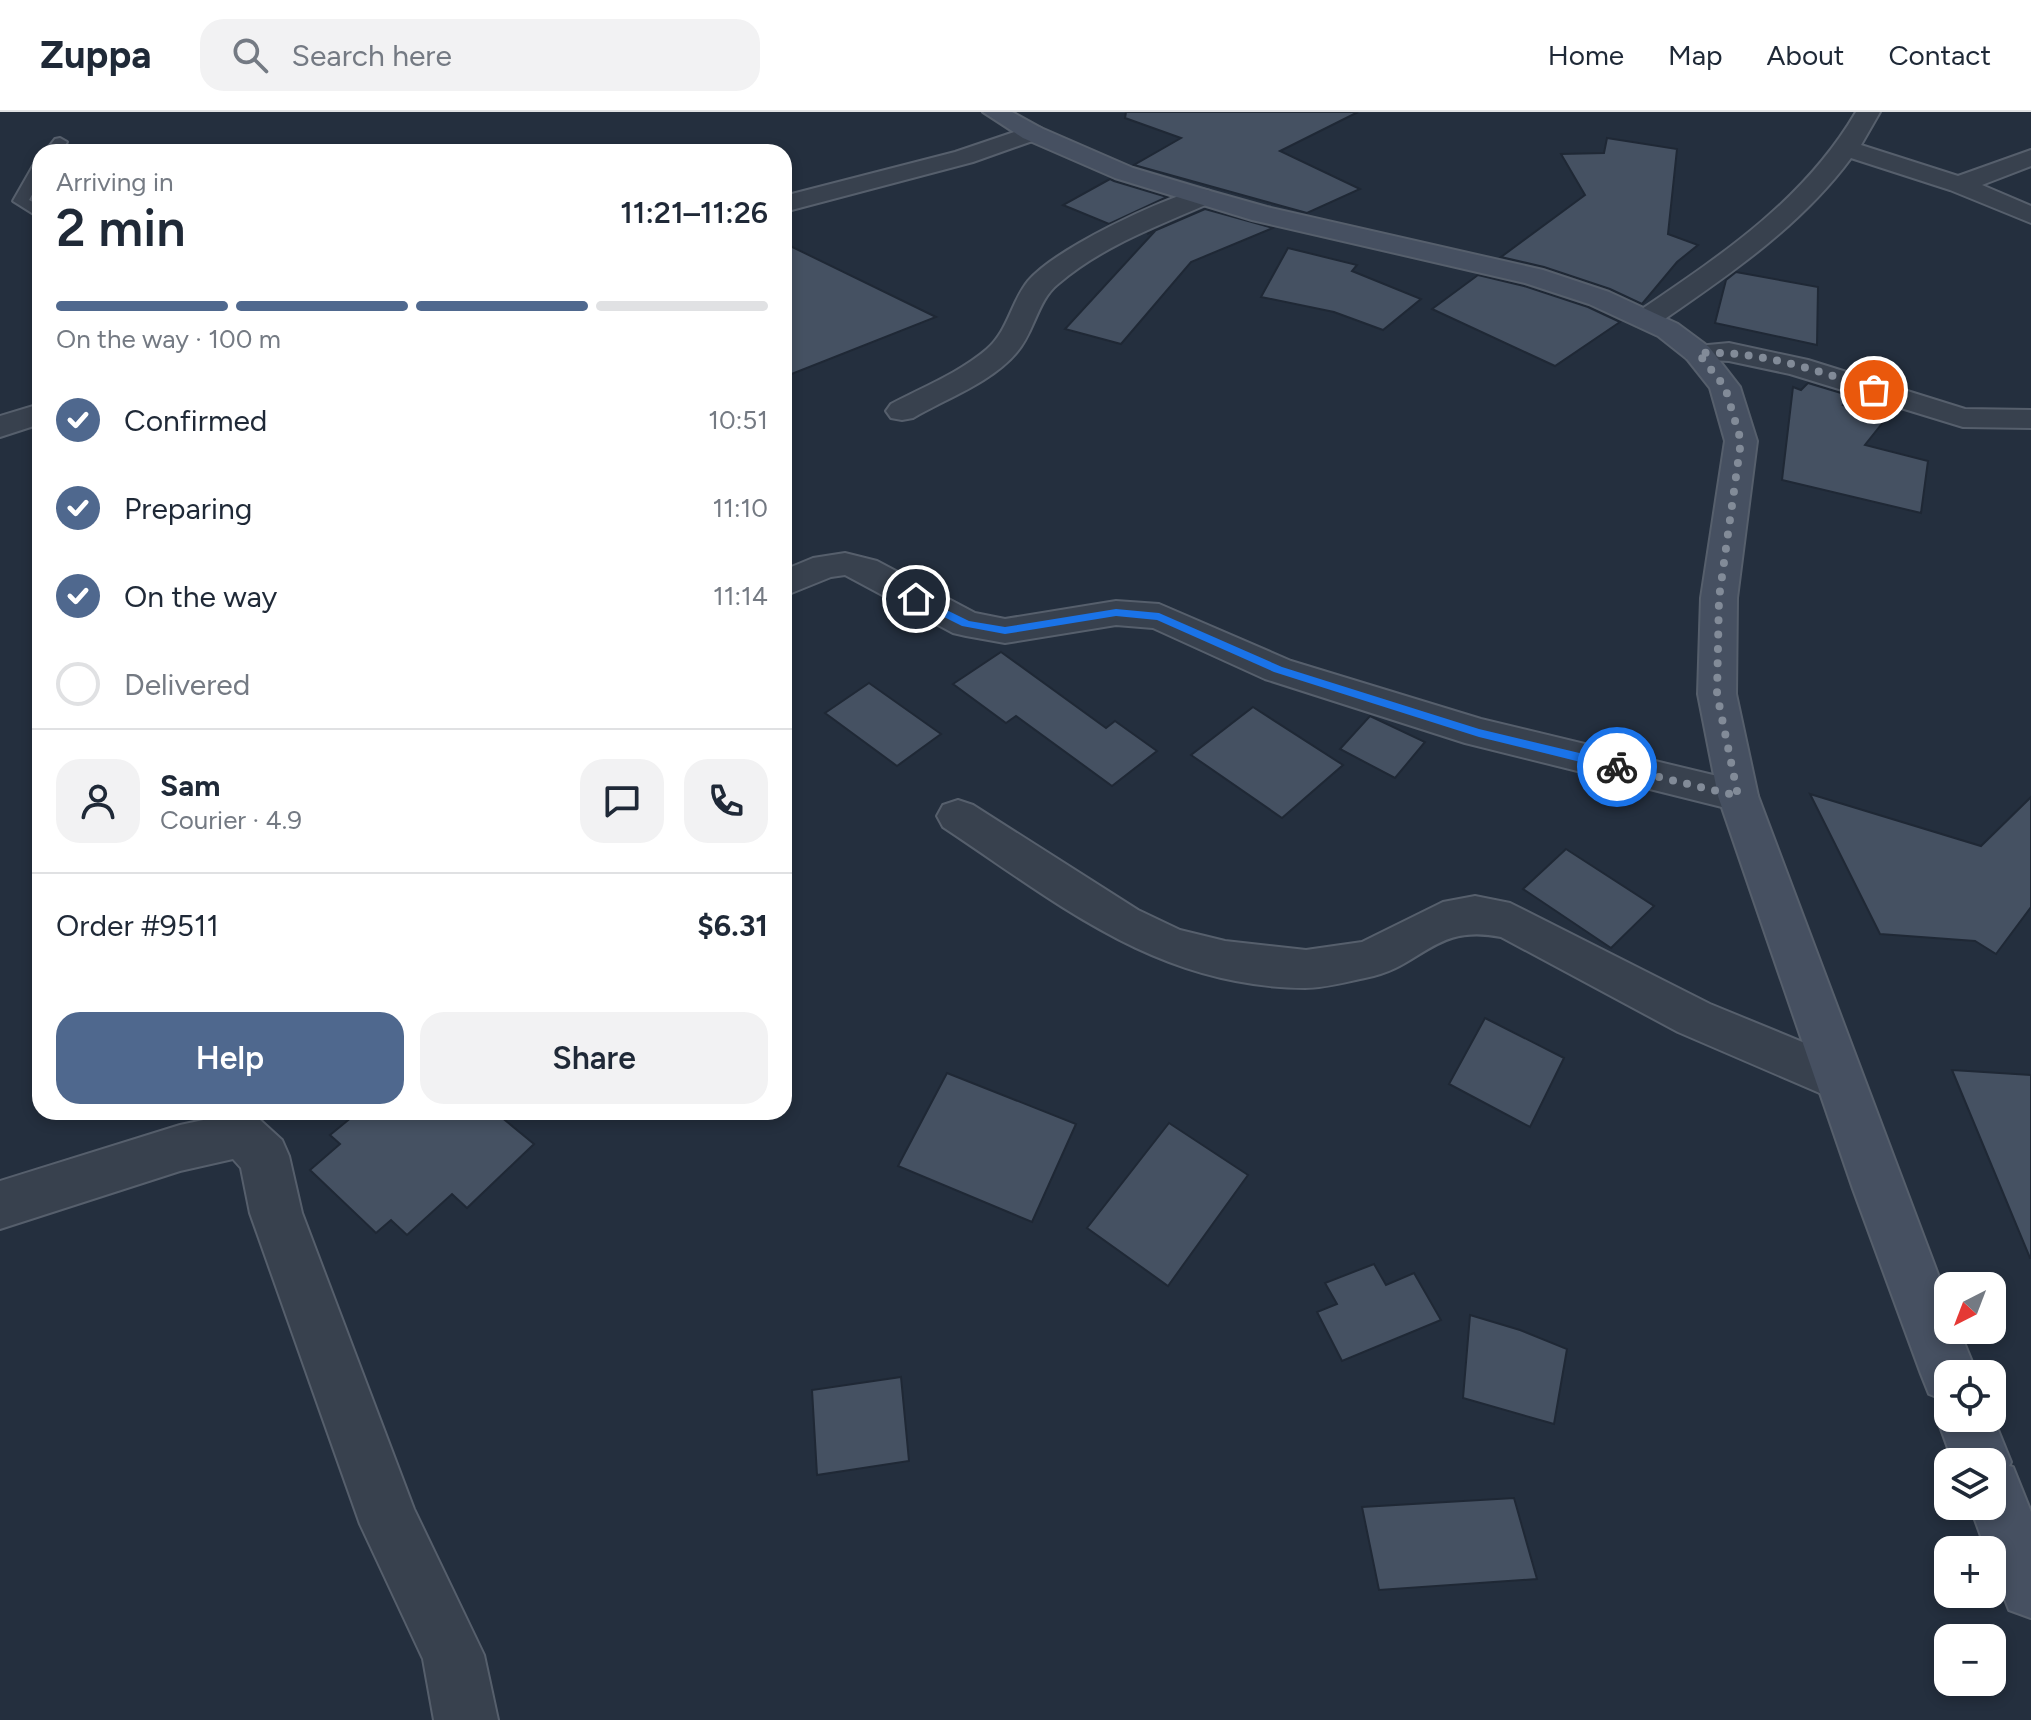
<!DOCTYPE html>
<meta charset="utf-8">
<style>
body{margin:0;font-family:Figtree,sans-serif;background:#f2f2f3;color:#1f2937;height:100vh;display:flex;flex-direction:column;font-size:30px;white-space:nowrap}
*{box-sizing:border-box;margin:0}
p{font-size:26px;color:#747a83}
.icon{flex:none;width:44px;height:44px;fill:none;stroke:currentColor;stroke-width:2;stroke-linecap:round;stroke-linejoin:round}
.map{position:relative;flex:1;overflow:hidden}
.drawer{position:absolute;left:32px;top:32px;width:760px;height:976px;display:flex;flex-direction:column;background:#fff;border-radius:24px;box-shadow:0 4px 12px #0003}
.drawer>*{flex:none}
.needle{width:52px;rotate:222deg}
.tools{position:absolute;left:1934px;top:1160px;display:grid;gap:16px}
.tools a{display:grid;place-items:center;width:72px;height:72px;border-radius:16px;background:#fff;box-shadow:0 4px 12px #0003;font-size:40px}
.pin{position:absolute;display:grid;place-items:center;width:68px;height:68px;color:#fff;margin:-34px;border:4px solid #fff;border-radius:50%;box-shadow:0 2px 8px #0007}
.courier{position:absolute;display:grid;place-items:center;width:80px;height:80px;margin:-40px;border:6px solid #1a73e8;border-radius:50%;background:#fff;color:#222;box-shadow:0 2px 10px #0007}
.head em{font-style:normal;font-weight:600}
.head div{display:flex;flex-direction:column-reverse}
.head{display:flex;align-items:center;justify-content:space-between;height:136px;padding:0 24px}
h1{font-size:52px;font-weight:600;line-height:60px}
.bar{display:grid;grid-template-columns:repeat(4,1fr);gap:12px 8px;align-content:center;height:96px;padding:0 24px}
.bar i{height:10px;border-radius:6px;background:#e0e1e3}
.bar .current{background:#4f688e}
.bar p{grid-column:span 4}
.line{display:flex;align-items:center;gap:20px;padding:0 24px;border-top:2px solid #e0e1e3}
.line div{flex:1}
.round{display:grid;place-items:center;flex:none;width:84px;height:84px;border-radius:24px;background:#f2f2f3}
ol{padding:0 24px;list-style:none}
li{display:flex;align-items:center;gap:24px;height:88px}
li p{margin-inline-start:auto}
li .icon{padding:8px;border-radius:50%;background:#4f688e;color:#fff;stroke-width:4}
li:last-child{color:#747a83}
li i{width:44px;height:44px;border:4px solid #e0e1e3;border-radius:50%}
.primary-button{display:flex;gap:16px;margin-top:auto;padding:16px 24px}
.primary-button a{flex:1;height:92px;border-radius:24px;background:#4f688e;color:#fff;font-size:32px;font-weight:600;line-height:92px;text-align:center}
.primary-button a+a{background:#f2f2f3;color:#1f2937}
header{display:flex;align-items:center;gap:48px;box-sizing:border-box;height:112px;padding:0 40px;background:#fff;border-bottom:2px solid #e0e1e3}
header strong{font-size:38px}
nav{display:flex;gap:44px;margin-inline-start:auto;font-size:28px}
.search{width:560px;height:72px;background:#f2f2f3;display:flex;align-items:center;gap:20px;box-sizing:border-box;padding:0 28px;border-radius:24px;color:#747a83;font-size:30px}
.map>svg:first-child{display:block}
.building{fill:#455162;stroke:#1f2835;stroke-width:2}
.lines{fill:none;stroke-linecap:round;stroke-linejoin:round}
.lane-casing{stroke:#565f6c;stroke-width:4}
.street-casing{stroke:#565f6c;stroke-width:4}
.secondary-casing{stroke:#565f6c;stroke-width:4}
.lane{fill:#38414e;fill-rule:evenodd}
.street{fill:#38414e;fill-rule:evenodd}
.secondary{fill:#465061;fill-rule:evenodd}
.route{fill:#1a73e8}
.done{stroke:#828b98;stroke-width:8;stroke-dasharray:0 14.4}
</style>
<header>
<strong>Zuppa</strong>
<div class="search"><svg class="icon" aria-label="search" viewBox="0 0 24 24"><circle cx="10" cy="10" r="6"/><path d="M15 15l6 6"/></svg>Search here</div>
<nav><a>Home</a><a>Map</a><a>About</a><a>Contact</a></nav>
</header>
<div class="map">
<svg width="2031" height="1608" viewBox="0 0 2031 1608">
<rect width="100%" height="100%" fill="#242f3e"/>
<!-- building -->
<g class="building">
<path d="M1126 0H1358L1280 39 1360 77 1307 101 1134 53 1181 26 1125 6Z"/>
<path d="M1607 26 1677 37 1668 122 1698 133 1677 150 1642 192 1610 177 1544 155 1501 145 1585 83 1561 42 1604 41Z"/>
<path d="M1110 67 1114 69 1167 85 1109 112 1063 93Z"/>
<path d="M1205 97 1273 116 1191 150 1121 232 1065 217 1155 119 1147 122Z"/>
<path d="M784 131 936 205 784 265Z"/>
<path d="M1288 136 1357 153 1352 159 1421 187 1383 218 1334 200 1261 185Z"/>
<path d="M1736 160 1818 175 1817 233 1715 211 1726 168Z"/>
<path d="M1478 163 1524 174 1588 195 1620 210 1555 254 1432 197Z"/>
<path d="M1808 271 1851 284 1843 293 1884 309 1865 333 1928 349 1921 401 1782 368 1793 275 1801 278Z"/>
<path d="M1001 540 1106 616 1115 609 1157 639 1112 674 1016 604 1006 611 953 572Z"/>
<path d="M869 571 941 622 897 654 825 601Z"/>
<path d="M1253 595 1343 653 1282 706 1191 643Z"/>
<path d="M1370 604 1425 630 1395 666 1340 637Z"/>
<path d="M1810 682 1981 734 2031 685V795L1996 842 1975 829 1880 822Z"/>
<path d="M1566 737 1654 794 1611 836 1523 777Z"/>
<path d="M1485 906 1564 946 1530 1015 1449 972Z"/>
<path d="M1952 958 2031 963V1146H2030Z"/>
<path d="M947 961 1076 1012 1032 1110 898 1054Z"/>
<path d="M358 1000H495L534 1032 467 1096 452 1082 407 1123 391 1108 376 1121 310 1058 340 1032 330 1023Z"/>
<path d="M1169 1011 1248 1063 1168 1174 1087 1116Z"/>
<path d="M1374 1152 1386 1173 1414 1161 1441 1208 1342 1249 1317 1200 1337 1192 1325 1171Z"/>
<path d="M1470 1203 1520 1218 1567 1237 1554 1312 1463 1286Z"/>
<path d="M901 1265 909 1349 817 1363 812 1278Z"/>
<path d="M1514 1386 1537 1467 1379 1478 1362 1395Z"/>
</g>
<g class="lines">
<defs>
<g id="lane">
<path d="M60 26 67 30 60 40H45L55 27Z"/>
<path d="M40 50V68L29 88 40 94V106L13 89 33 54Z"/>
</g>
<g id="street">
<path d="M1856 0H1880L1861 33 1958 64 2031 38V54L1982 73 2031 94V111L1950 78 1851 46C1799 116 1727 164 1656 213L1646 216 1636 213 1631 207 1636 201C1720 144 1804 89 1856 0Z"/>
<path d="M1032 14 1041 16 1044 21 1041 26 973 50 784 100V84L955 40Z"/>
<path d="M1201 77 1210 79 1214 85 1210 91C1158 114 1102 134 1058 172 1037 189 1035 219 1017 240 991 271 947 286 913 306L902 308 891 306 886 299 891 292C923 275 959 261 987 237 1008 219 1011 190 1028 169 1055 137 1160 87 1201 77Z"/>
<path d="M1729 231 1808 248 1965 297 2031 298V316L1963 315 1790 262 1729 249 1687 247 1683 241 1687 235Z"/>
<path d="M40 292V312L0 325V304Z"/>
<path d="M845 441 877 449 975 501 1005 507 1116 489 1159 492 1291 549 1481 607 1738 669 1752 673 1758 684 1752 695 1738 699 1465 631 1265 567 1153 516 1116 513 1005 531 966 524 953 521 845 463 831 465 784 484V458L813 446Z"/>
<path d="M958 688 973 693 1138 798 1180 818 1225 829 1306 838 1362 830 1443 790 1475 784 1510 791 1710 892 1856 952 1863 967 1856 982 1839 988 1822 982 1678 920 1501 825C1433 811 1422 856 1365 866 1346 870 1324 876 1305 876 1157 875 1059 792 943 715L937 704 943 693Z"/>
<path d="M241 1000 259 1007 282 1028 289 1044 302 1101 414 1397 484 1543 498 1608H434L423 1547 360 1412 250 1101 241 1056 233 1047 180 1059 0 1117V1069L180 1013Z"/>
</g>
<path id="secondary" d="M983 0H1012L1041 16 1133 56 1210 79 1267 95 1543 158 1609 180 1678 212 1709 235 1740 275 1757 329 1737 486 1736 582 1758 684 1948 1189V1218H1959L1977 1262H1948V1306H1992V1303L2011 1350 2009 1354 2013 1355 2031 1400V1506L2009 1498 1992 1453V1438H1986L1970 1394H1992V1350H1953L1937 1306 1944 1288 1929 1282 1921 1262 1853 1077 1718 684 1698 582 1701 486 1725 329 1710 276 1687 247 1658 224 1589 192 1525 171 1252 108 1115 66 1023 26Z"/>
</defs>
<!-- lane casing -->
<use href="#lane" class="lane-casing"/>
<!-- street casing -->
<use href="#street" class="street-casing"/>
<!-- secondary casing -->
<use href="#secondary" class="secondary-casing"/>
<!-- lane -->
<use href="#lane" class="lane"/>
<!-- street -->
<use href="#street" class="street"/>
<!-- secondary -->
<use href="#secondary" class="secondary"/>
</g>
<!-- route -->
<path class="route" d="M912 485H920L969 509 1005 515 1116 497 1159 501 1282 555 1479 617 1617 650 1623 655 1617 659 1479 625 1274 560 1157 508 1116 504 1005 522 962 514 912 489Z"/>
<g class="lines">
<!-- done -->
<path class="done" d="M1617 655 1738 684 1717 582 1719 486 1741 329 1725 275 1698 241C1759 238 1817 258 1874 278"/>
</g>
</svg>
<div class="tools">
<a><svg class="needle" viewBox="-14 -14 28 28"><path d="M0-13l5 13h-10z" fill="#e53935"/><path d="M0 13l5-13h-10z" fill="#747a83"/></svg></a>
<a><svg class="icon" aria-label="locate" viewBox="0 0 24 24"><circle cx="12" cy="12" r="6"/><path d="M12 2v4M12 18v4M2 12h4M18 12h4"/></svg></a>
<a><svg class="icon" aria-label="layers" viewBox="0 0 24 24"><path d="M12 4l9 5-9 5-9-5zM3 14l9 5 9-5"/></svg></a>
<a>+</a>
<a>−</a>
</div>
<div class="pin" style="left:1874px;top:278px;background:#ea580c"><svg class="icon" aria-label="bag" viewBox="0 0 24 24"><path d="M5 8h14l-1 12H6zM9 8a3 3 0 0 1 6 0"/></svg></div>
<div class="pin" style="left:916px;top:487px;background:#1f2937"><svg class="icon" aria-label="home" viewBox="0 0 24 24"><path d="M3 11l9-7 9 7M6 9v11h12V9"/></svg></div>
<div class="courier" style="left:1617px;top:655px"><svg class="icon" aria-label="bike" viewBox="0 0 24 24"><circle cx="6" cy="16" r="4"/><circle cx="18" cy="16" r="4"/><path d="M6 16l4-8h5l3 8M10 8l3 8H6M13 5h3"/></svg></div>
<section class="drawer">
<div class="head"><div><h1>2 min</h1><p>Arriving in</p></div><em>11:21–11:26</em></div>
<div class="bar"><i class="current"></i><i class="current"></i><i class="current"></i><i></i><p>On the way · 100 m</p></div>
<ol>
<li><svg class="icon" aria-label="check" viewBox="0 0 24 24"><path d="M5 12l5 5 9-10"/></svg>Confirmed<p>10:51</p></li>
<li><svg class="icon" aria-label="check" viewBox="0 0 24 24"><path d="M5 12l5 5 9-10"/></svg>Preparing<p>11:10</p></li>
<li><svg class="icon" aria-label="check" viewBox="0 0 24 24"><path d="M5 12l5 5 9-10"/></svg>On the way<p>11:14</p></li>
<li><i></i>Delivered</li>
</ol>
<div class="line" style="height:144px"><a class="round"><svg class="icon" aria-label="person" viewBox="0 0 24 24"><circle cx="12" cy="8" r="4"/><path d="M4 21q1-7 8-7t8 7"/></svg></a><div><b>Sam</b><p>Courier · 4.9</p></div><a class="round"><svg class="icon" aria-label="chat" viewBox="0 0 24 24"><path d="M4 5h16v11H9l-5 4z"/></svg></a><a class="round"><svg class="icon" aria-label="phone" viewBox="0 0 24 24"><path d="M5 4h4l2 5-3 2q2 4 5 5l2-3 5 2v4C11 20 4 13 5 4z"/></svg></a></div>
<div class="line" style="height:104px"><div>Order #9511</div><b>$6.31</b></div>
<div class="primary-button"><a>Help</a><a>Share</a></div>
</section>
</div>
